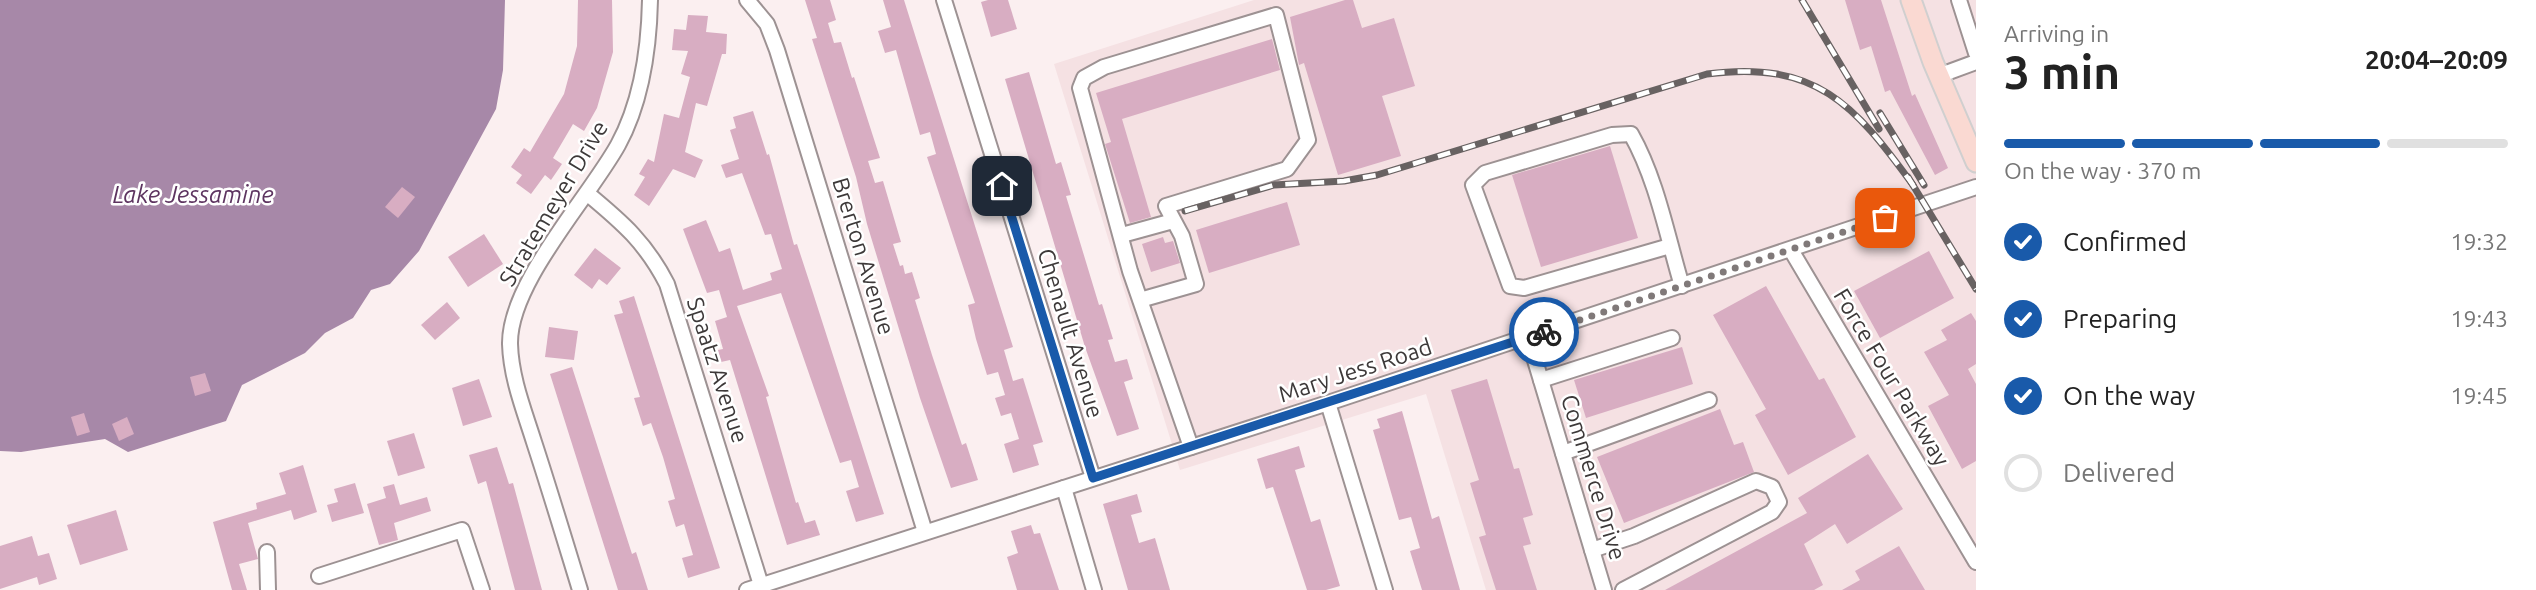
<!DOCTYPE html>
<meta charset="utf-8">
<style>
body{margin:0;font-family:Ubuntu,sans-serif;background:#f6f6f6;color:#222;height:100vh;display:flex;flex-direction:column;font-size:26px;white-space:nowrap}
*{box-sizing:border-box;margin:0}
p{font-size:23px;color:#767676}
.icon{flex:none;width:38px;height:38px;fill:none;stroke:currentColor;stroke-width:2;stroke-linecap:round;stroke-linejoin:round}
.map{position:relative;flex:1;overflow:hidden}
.drawer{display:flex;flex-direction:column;background:#fff;width:560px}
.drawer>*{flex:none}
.pin{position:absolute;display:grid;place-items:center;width:60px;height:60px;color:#fff;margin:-30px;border-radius:14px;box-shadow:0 4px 10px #0006}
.courier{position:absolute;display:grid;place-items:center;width:70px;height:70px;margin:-35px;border:5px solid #195aaa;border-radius:50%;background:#fff;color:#222;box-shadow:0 2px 9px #0007}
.head em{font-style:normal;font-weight:700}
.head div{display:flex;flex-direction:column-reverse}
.head{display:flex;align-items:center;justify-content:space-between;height:119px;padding:0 28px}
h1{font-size:46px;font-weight:700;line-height:52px}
.bar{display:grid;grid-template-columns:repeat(4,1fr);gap:10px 7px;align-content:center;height:84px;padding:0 28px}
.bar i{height:9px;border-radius:5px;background:#e0e0e0}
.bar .current{background:#195aaa}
.bar p{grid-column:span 4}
ol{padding:0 28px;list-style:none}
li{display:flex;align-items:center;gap:21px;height:77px}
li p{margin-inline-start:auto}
li .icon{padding:7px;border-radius:50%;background:#195aaa;color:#fff;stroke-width:4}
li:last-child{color:#767676}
li i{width:38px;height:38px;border:4px solid #e0e0e0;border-radius:50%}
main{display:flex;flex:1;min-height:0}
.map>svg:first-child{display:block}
.built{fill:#f5e1e3}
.water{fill:#a788a8}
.building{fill:#d8adc2}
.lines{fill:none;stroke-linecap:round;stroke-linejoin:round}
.minor-casing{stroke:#9d9293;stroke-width:18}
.major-casing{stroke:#d0cfcf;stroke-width:23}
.minor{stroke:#fff;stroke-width:14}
.major{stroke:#fad9d2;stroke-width:19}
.rail-casing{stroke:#686262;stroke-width:7}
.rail{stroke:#fff;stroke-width:4.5;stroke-dasharray:13;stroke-linecap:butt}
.done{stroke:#807979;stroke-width:7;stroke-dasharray:0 12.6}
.route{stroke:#195aaa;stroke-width:9}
.labels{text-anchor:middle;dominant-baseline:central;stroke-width:5;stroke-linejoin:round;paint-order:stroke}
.street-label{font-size:23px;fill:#3d3939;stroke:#fff}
.water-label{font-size:24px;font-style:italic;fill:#5d3460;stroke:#fff}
</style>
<main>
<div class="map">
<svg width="1976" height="590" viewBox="0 0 1976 590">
<rect width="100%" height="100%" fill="#fbeff0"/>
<!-- built -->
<path class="built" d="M1254 0H1976V590H1486L1426 394 1180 470 1054 64Z"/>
<!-- water -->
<path class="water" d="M0 0H505L503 70 496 109 419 251 390 284 371 290 353 318 325 333 305 353 242 385 226 421 128 452 105 439 21 452 0 451Z"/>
<!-- building -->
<g class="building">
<path d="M578 0H612L613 52 597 108 584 131 573 124 553 158 562 164 551 180 545 175 531 194 516 183 522 175 511 167 524 148 530 152 564 94 577 46Z"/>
<path d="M805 0H830L836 20 828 23 834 43 841 42 852 78 854 77 880 158 868 161 875 183 883 181 901 242 893 244 900 266 903 265 905 274 912 272 920 298 915 300 932 355 962 445 966 443 978 480 951 488 920 398 867 224 856 177 812 39 817 38Z"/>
<path d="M883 0H904L1013 347 1004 350 1013 381 1023 378 1043 442 1033 445 1039 465 1013 473 1004 444 1019 439 1011 413 1001 416 995 398 1005 395 998 372 987 375 976 339 968 305 975 303 927 157 936 154 930 132 920 135 896 50 885 53 878 31 891 27Z"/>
<path d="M988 0H1008L1017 29 991 37 981 2Z"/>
<path d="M1345 0H1353L1362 28 1394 18 1415 86 1382 96 1401 156 1338 175 1304 63 1299 65 1290 17Z"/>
<path d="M1845 0H1881L1912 96 1915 94 1948 168 1935 175 1890 90 1885 92 1871 46 1860 50Z"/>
<path d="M688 15 708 16 706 32 727 34 726 54H722L707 106 696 103 685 152 703 160 695 178 673 169 649 206 634 195 645 177 639 174 648 159 654 162 664 114 679 118 690 77 681 74 688 51 672 50 674 29 686 30Z"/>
<path d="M1272 39 1280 70 1122 119 1151 217 1130 223 1105 144 1111 142 1096 93Z"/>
<path d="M1029 72 1056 164 1061 162 1071 195 1066 196 1099 305 1102 304 1113 339 1108 340 1115 362 1127 359 1133 379 1124 382 1139 429 1117 436 1085 347 1005 79Z"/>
<path d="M753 111 767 155 769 154 794 245 797 244 813 293 884 514 856 522 846 491 859 487 851 460 840 463 781 293 737 306 769 396 766 397 796 503 798 502 805 523 815 520 820 535 787 545 730 360 721 362 718 350 723 349 715 321 727 317 719 290 707 293 683 229 706 220 719 252 730 248 743 290 772 280 770 273 782 269 771 234 765 235 742 173 726 178 721 165 739 159 730 130 736 128 733 117Z"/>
<path d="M1610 146 1638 238 1541 267 1512 175Z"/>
<path d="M402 187 415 197 398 218 385 207Z"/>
<path d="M1287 202 1300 245 1209 273 1196 230Z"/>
<path d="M484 234 503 264 468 287 448 257Z"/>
<path d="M1163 237 1165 243 1173 241 1180 263 1151 272 1142 244Z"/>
<path d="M595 248 621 268 607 285 599 279 592 289 574 275Z"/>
<path d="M1929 251 1954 298 1880 338 1854 291Z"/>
<path d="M1766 286 1819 380 1824 378 1856 437 1788 475 1755 415 1766 409 1713 315Z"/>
<path d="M634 296 720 568 688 578 682 558 693 555 684 524 676 527 668 501 675 499 663 457 651 423 643 426 634 398 640 397 614 315 623 313 619 301Z"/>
<path d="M447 302 460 318 435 340 421 325Z"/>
<path d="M1971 313 1976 321V364L1968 369 1976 384V461L1962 469 1928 406 1949 395 1924 352 1947 340 1941 330Z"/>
<path d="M549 327 578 331 574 360 545 357Z"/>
<path d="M1682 347 1693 384 1586 418 1574 380Z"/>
<path d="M572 367 632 554 636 552 648 590H618L550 374Z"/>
<path d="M205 373 211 391 195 396 190 377Z"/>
<path d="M479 379 492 417 463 426 452 388Z"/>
<path d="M1487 379 1514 469 1519 468 1533 515 1523 518 1531 544 1523 546 1537 590H1496L1479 537 1486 535 1470 483 1479 480 1451 390Z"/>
<path d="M1720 409 1734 445 1743 442 1754 472 1624 523 1597 457Z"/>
<path d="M1402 411 1432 519 1439 516 1460 590H1422L1410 551 1420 548 1411 517 1399 520 1373 430 1380 428 1377 419Z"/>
<path d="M84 413 90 432 77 436 71 417Z"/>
<path d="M127 417 134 434 119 441 112 424Z"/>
<path d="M414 433 425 468 398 476 387 441Z"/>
<path d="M1299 446 1305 467 1295 470 1311 522 1320 519 1340 586 1326 590H1307L1273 487 1266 489 1257 459Z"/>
<path d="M497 447 509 484 513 483 542 590H515L486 481 478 484 469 455Z"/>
<path d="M1868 454 1903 509 1847 544 1835 524 1804 544 1823 585 1814 590H1665L1807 513 1798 498Z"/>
<path d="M303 465 317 512 294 520 291 510 248 523 258 559 239 564 247 590H232L213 522 257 509 256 503 286 494 279 473Z"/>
<path d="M355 483 364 513 332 522 327 505 338 502 334 489Z"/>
<path d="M394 484 400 505 427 497 431 511 394 523 398 540 379 545 367 504 386 498 383 487Z"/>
<path d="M1137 494 1142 512 1131 515 1139 543 1155 538 1170 590H1128L1103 504Z"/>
<path d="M116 510 128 550 80 565 67 525Z"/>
<path d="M1031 525 1034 534 1040 533 1059 590H1017L1007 557 1018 553 1011 531Z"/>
<path d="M32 536 38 556 49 553 57 579 39 585 37 577 0 589V546Z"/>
<path d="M1899 546 1925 590H1842L1860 580 1855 571Z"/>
</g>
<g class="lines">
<defs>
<g id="minor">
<path d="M747 0 767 24 777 50 925 532"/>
<path d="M944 0 1093 478"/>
<path d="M1959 0 1976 53"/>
<path d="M1938 76 1976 62"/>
<path d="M588 194C623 223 646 243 667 284L761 585"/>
<path d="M1122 235 1173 221"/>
<path d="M1670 246 1524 288 1510 286 1473 185 1485 173 1612 135 1631 134C1657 180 1667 236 1682 286"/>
<path d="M1791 250 1976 562"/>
<path d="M1140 300 1196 284 1182 236 1166 206 1287 169 1308 140 1276 15 1104 67 1084 78 1080 88 1130 271 1191 447"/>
<path d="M1528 337 1604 590"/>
<path d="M1541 380 1672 338"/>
<path d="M1328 403 1385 590"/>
<path d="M1563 453 1709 400"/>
<path d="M1064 488 1094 590"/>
<path d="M1592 550 1634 536 1756 481 1772 487 1779 502 1772 512 1623 590"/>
<path d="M267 552 268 590"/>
<path d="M319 576 462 530 482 590"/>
<path d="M580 590C565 541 550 491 534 442 524 410 511 378 510 344 509 283 588 199 618 145 642 101 649 49 650 0"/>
<path d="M747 590 1328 403 1976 187"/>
</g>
<path id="major" d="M1911 0 1933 62 1976 162"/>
</defs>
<!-- minor casing -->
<use href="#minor" class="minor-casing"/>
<!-- major casing -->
<use href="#major" class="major-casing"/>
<!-- minor -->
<use href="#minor" class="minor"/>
<!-- major -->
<use href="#major" class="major"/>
<defs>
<g id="rail">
<path d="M1802 0 1879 129"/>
<path d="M1880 113 1924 185"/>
<path d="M1908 177 1976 289"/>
<path d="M1185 211 1274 185 1344 181 1377 175 1707 74C1816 60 1854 104 1913 185"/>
</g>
</defs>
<!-- rail casing -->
<use href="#rail" class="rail-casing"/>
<!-- rail -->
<use href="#rail" class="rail"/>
</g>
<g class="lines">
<!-- done -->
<path class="done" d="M1544 332 1885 218"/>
<!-- route -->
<path class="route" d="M1002 186 1093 478 1544 332"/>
</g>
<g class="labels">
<!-- street labels -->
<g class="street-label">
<text transform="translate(553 203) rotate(-59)">Stratemeyer Drive</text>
<text transform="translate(864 256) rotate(73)">Brerton Avenue</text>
<text transform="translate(1071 333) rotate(73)">Chenault Avenue</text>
<text transform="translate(718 370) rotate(72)">Spaatz Avenue</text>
<text transform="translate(1355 370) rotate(-18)">Mary Jess Road</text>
<text transform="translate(1892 377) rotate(59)">Force Four Parkway</text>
<text transform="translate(1594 477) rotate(73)">Commerce Drive</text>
</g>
<!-- water labels -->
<g class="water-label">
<text x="193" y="194">Lake Jessamine</text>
</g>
</g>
</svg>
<div class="pin" style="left:1885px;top:218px;background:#ea580c"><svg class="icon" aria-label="bag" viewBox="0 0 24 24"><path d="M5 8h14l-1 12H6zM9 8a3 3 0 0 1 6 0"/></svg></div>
<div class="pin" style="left:1002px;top:186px;background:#1f2937"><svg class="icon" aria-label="home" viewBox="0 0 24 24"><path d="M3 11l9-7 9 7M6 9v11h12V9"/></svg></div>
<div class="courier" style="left:1544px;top:332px"><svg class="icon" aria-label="bike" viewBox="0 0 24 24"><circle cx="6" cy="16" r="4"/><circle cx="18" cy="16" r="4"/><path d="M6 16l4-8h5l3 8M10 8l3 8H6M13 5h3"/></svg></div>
</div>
<section class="drawer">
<div class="head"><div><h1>3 min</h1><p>Arriving in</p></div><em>20:04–20:09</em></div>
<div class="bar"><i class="current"></i><i class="current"></i><i class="current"></i><i></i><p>On the way · 370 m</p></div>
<ol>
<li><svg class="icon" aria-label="check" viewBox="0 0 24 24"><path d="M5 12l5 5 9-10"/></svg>Confirmed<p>19:32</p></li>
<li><svg class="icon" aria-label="check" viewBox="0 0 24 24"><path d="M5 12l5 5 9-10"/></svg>Preparing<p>19:43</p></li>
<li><svg class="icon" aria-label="check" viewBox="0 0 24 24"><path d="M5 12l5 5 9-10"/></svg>On the way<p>19:45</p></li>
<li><i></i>Delivered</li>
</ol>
</section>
</main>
